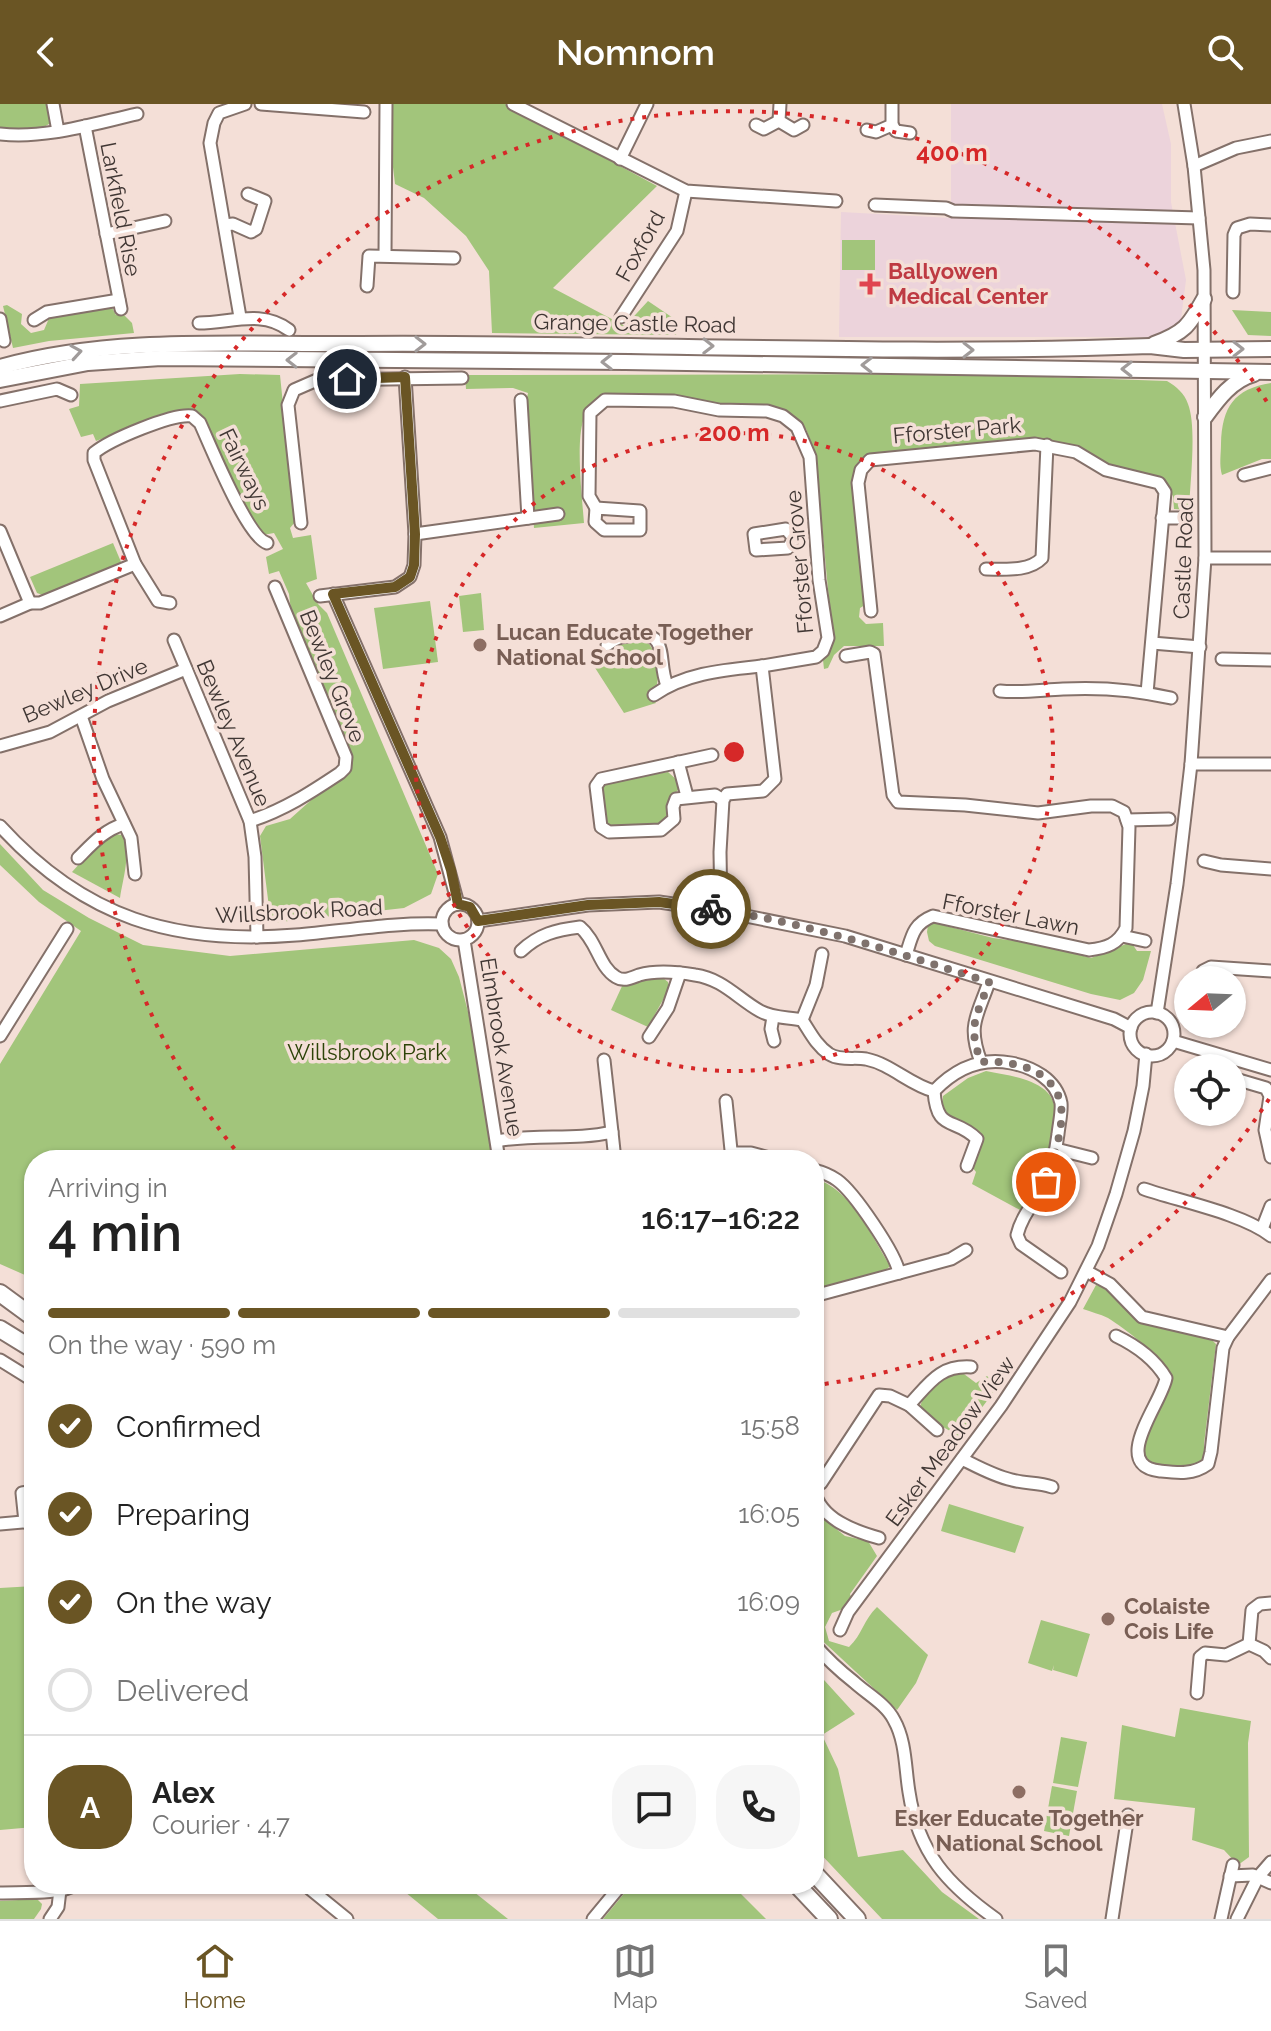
<!DOCTYPE html>
<meta charset="utf-8">
<style>
body{margin:0;font-family:Raleway,sans-serif;background:#f6f6f6;color:#222;height:100vh;display:flex;flex-direction:column;font-size:30px;white-space:nowrap}
*{box-sizing:border-box;margin:0}
p{font-size:26px;color:#767676}
.icon{flex:none;width:44px;height:44px;fill:none;stroke:currentColor;stroke-width:2;stroke-linecap:round;stroke-linejoin:round}
.map{position:relative;flex:1;overflow:hidden}
.details{position:absolute;left:24px;top:1046px;width:800px;height:744px;display:flex;flex-direction:column;background:#fff;border-radius:32px;box-shadow:0 2px 6px #0004}
.details>*{flex:none}
.needle{width:52px;rotate:251deg}
.tools{position:absolute;left:1174px;top:862px;display:grid;gap:16px}
.tools a{display:grid;place-items:center;width:72px;height:72px;border-radius:50%;background:#fff;box-shadow:0 2px 6px #0004;font-size:40px}
.pin{position:absolute;display:grid;place-items:center;width:68px;height:68px;color:#fff;margin:-34px;border:4px solid #fff;border-radius:50%;box-shadow:0 2px 8px #0007}
.courier{position:absolute;display:grid;place-items:center;width:80px;height:80px;margin:-40px;border:6px solid #6a5524;border-radius:50%;background:#fff;color:#222;box-shadow:0 2px 10px #0007}
.headline em{font-style:normal;font-weight:600}
.headline div{display:flex;flex-direction:column-reverse}
.headline{display:flex;align-items:center;justify-content:space-between;height:136px;padding:0 24px}
h1{font-size:52px;font-weight:600;line-height:60px}
.bar{display:grid;grid-template-columns:repeat(4,1fr);gap:12px 8px;align-content:center;height:96px;padding:0 24px}
.bar i{height:10px;border-radius:6px;background:#e0e0e0}
.bar .current{background:#6a5524}
.bar p{grid-column:span 4}
.line{display:flex;align-items:center;gap:20px;padding:0 24px;border-top:2px solid #e0e0e0}
.line div{flex:1}
.round{display:grid;place-items:center;flex:none;width:84px;height:84px;border-radius:32px;background:#f6f6f6}
ol{padding:0 24px;list-style:none}
li{display:flex;align-items:center;gap:24px;height:88px}
li p{margin-inline-start:auto}
li .icon{padding:8px;border-radius:50%;background:#6a5524;color:#fff;stroke-width:4}
li:last-child{color:#767676}
li i{width:44px;height:44px;border:4px solid #e0e0e0;border-radius:50%}
header{display:flex;justify-content:space-between;align-items:center;height:104px;padding:0 24px;background:#6a5524;color:#fff;font-size:36px;font-weight:600}
.menu{display:flex;justify-content:space-around;align-items:center;height:112px;border-top:2px solid #e0e0e0;background:#fff;font-size:22px;color:#767676}
.menu a{display:grid;justify-items:center;gap:4px}
.menu .current{color:#6a5524}
.map>svg:first-child{display:block}
.commercial{fill:#ecd3db}
.green{fill:#a2c57b}
.lines{fill:none;stroke-linecap:round;stroke-linejoin:round}
.minor-casing{stroke:#84716a;stroke-width:15}
.major-casing{stroke:#84716a;stroke-width:18}
.highway-casing{stroke:#84716a;stroke-width:20}
.minor{stroke:#fff;stroke-width:11}
.major{stroke:#fff;stroke-width:14}
.highway{stroke:#fff;stroke-width:16}
.oneway{stroke:#a09b9a}
.done{stroke:#7f726d;stroke-width:8;stroke-dasharray:0 14.4}
.route{stroke:#6a5524;stroke-width:10}
.ring{fill:none;stroke:#d62828;stroke-width:4;stroke-dasharray:4 8}
.health-dot{fill:#e0444e;stroke:#f4dfd7;stroke-width:3}
.education-dot{fill:#8d6e63;stroke:#f4dfd7;stroke-width:3}
.labels{text-anchor:middle;dominant-baseline:central;stroke-width:7;stroke-linejoin:round;paint-order:stroke}
.street-label{font-size:22px;fill:#403734;stroke:#f4dfd7}
.health-label{font-size:22px;font-weight:bold;fill:#be3a42;stroke:#f4dfd7;text-anchor:start}
.education-label{font-size:22px;font-weight:bold;fill:#785e54;stroke:#f4dfd7;text-anchor:start}
.park-label{font-size:22px;fill:#2c4307;stroke:#f4dfd7}
.centre{fill:#d62828;stroke:#f4dfd7;stroke-width:4}
.ring-label{font-size:24px;text-anchor:middle;font-weight:bold;fill:#d62828;stroke:#f4dfd7;stroke-width:7;stroke-linejoin:round;paint-order:stroke}
</style>
<header><svg class="icon" aria-label="back" viewBox="0 0 24 24"><path d="M15 5l-7 7 7 7"/></svg>Nomnom<svg class="icon" aria-label="search" viewBox="0 0 24 24"><circle cx="10" cy="10" r="6"/><path d="M15 15l6 6"/></svg></header>
<div class="map">
<svg width="1271" height="1815" viewBox="0 0 1271 1815">
<rect width="100%" height="100%" fill="#f4dfd7"/>
<!-- commercial -->
<path class="commercial" d="M951 0H1162L1171 40V98L1186 176 1181 215 1171 228 1156 233H839L841 108 951 114Z"/>
<!-- green -->
<g class="green">
<path d="M0 0H50L52 18 41 25 0 24Z"/>
<path d="M390 0H505L657 82 553 184 625 222 648 197 679 218 676 231 492 229 489 167 466 132 424 94 395 80 388 21Z"/>
<rect x="842" y="136" width="33" height="30"/>
<path d="M7 201 22 210 21 220 31 229 44 226 50 212 111 202 116 211H124L132 219 134 229 49 237 13 244 3 202Z"/>
<path d="M1232 206 1271 208V232L1248 231Z"/>
<path d="M240 270 280 271 295 418 290 424 293 434 311 431 317 475 306 479 318 500 327 509 438 770 431 790 404 804 271 819 260 732 266 722 290 715 347 664 292 515 289 490 279 467 269 470 266 453 283 445 274 429 263 431 241 394 203 312 192 305H181L96 337 93 330 81 333 69 305 79 302 80 280Z"/>
<path d="M966 270 1167 277C1177 283 1184 289 1188 300 1197 323 1190 379 1189 406L1174 405 1173 392 1162 376 1106 361 1067 340 1040 336 859 360 865 493V501L860 504 859 513 866 520 883 519 884 542H844L834 551 828 564 824 565 823 556 833 538 815 348 806 325 787 310 730 304 680 292 601 294C593 299 584 311 583 317 576 341 582 393 584 419L534 424 525 302 528 289 513 284 466 285 465 271Z"/>
<path d="M1271 279V355H1262L1222 371C1219 361 1221 350 1221 340 1222 303 1234 285 1271 279Z"/>
<path d="M113 439 121 458 118 462 45 492 37 489 30 473Z"/>
<path d="M481 489 484 526 463 528 459 492Z"/>
<path d="M430 497 438 558 383 565 374 504Z"/>
<path d="M646 537C657 546 661 570 656 584L649 589 656 599 624 609 590 556 597 549 601 557 607 559 612 555 618 541Z"/>
<path d="M668 668 678 677V686L667 698 669 714 660 721 608 725 605 722 600 685 609 678Z"/>
<path d="M112 730 123 731C131 751 123 774 120 794L72 768 100 737Z"/>
<path d="M0 740 43 786 89 814 143 841 230 852 414 836 439 844 451 855 459 873 479 950 493 1056H34V1175L0 1160V960L81 827 39 798 0 761Z"/>
<path d="M935 819 993 834 1039 840 1091 854 1131 838 1137 847H1151L1143 876 1134 889 1120 896 1091 890 935 842 929 837 927 828 928 821Z"/>
<path d="M663 874 668 878 669 885 648 923 611 906 623 880Z"/>
<path d="M986 967C1005 971 1029 973 1045 986 1075 1012 1035 1081 1020 1106L972 1080 976 1068 972 1063 982 1033C971 1021 954 1018 942 1005L943 992 968 974Z"/>
<path d="M814 1074C851 1085 871 1131 890 1162L885 1167 814 1186Z"/>
<path d="M1096 1181C1113 1185 1117 1200 1131 1209 1154 1225 1184 1229 1211 1235L1216 1240 1204 1340V1359L1196 1364 1150 1361 1143 1354 1141 1342 1170 1271C1165 1255 1123 1223 1108 1214 1100 1210 1091 1208 1083 1205Z"/>
<path d="M960 1267 976 1279 987 1272 998 1282 952 1344 945 1338 950 1327 919 1309C921 1288 940 1272 960 1267Z"/>
<path d="M949 1400 1024 1423 1015 1449 941 1427Z"/>
<path d="M814 1407 845 1432 868 1437 877 1452 850 1490 853 1499 846 1504 832 1509 825 1523 829 1537 849 1543C862 1531 864 1515 877 1503L928 1551 916 1579 897 1606 814 1529Z"/>
<path d="M34 1482V1723L0 1726V1484Z"/>
<path d="M1041 1516 1090 1530 1077 1573 1053 1566 1054 1561 1052 1567 1028 1559Z"/>
<path d="M814 1565 855 1610 822 1631 838 1665 858 1753 903 1746 942 1788 979 1815H882L814 1743Z"/>
<path d="M1180 1604 1251 1617 1248 1639 1249 1753 1238 1761 1224 1746 1192 1736 1195 1704 1114 1695 1122 1621 1175 1633Z"/>
<path d="M1061 1633 1087 1638 1078 1683 1053 1679Z"/>
<path d="M1052 1682 1077 1687 1069 1732 1044 1727Z"/>
<path d="M413 1780H464L508 1815H438L405 1788Z"/>
<path d="M632 1780H731L766 1815H603Z"/>
<path d="M37 1795 42 1800 41 1805 34 1815H0V1797Z"/>
</g>
<g class="lines">
<defs>
<g id="minor">
<path d="M53 0 58 27"/>
<path d="M261 0 364 8"/>
<path d="M513 0 686 87 836 97"/>
<path d="M780 0 779 17 794 26 803 21"/>
<path d="M756 21 764 25 779 17"/>
<path d="M892 21 896 27 910 29"/>
<path d="M85 22 121 205"/>
<path d="M867 26 876 28 892 21V0"/>
<path d="M0 30C46 35 92 20 137 10"/>
<path d="M620 55 647 0"/>
<path d="M1194 62 1236 44 1271 37"/>
<path d="M875 101 946 104 953 107 1199 114"/>
<path d="M225 121 233 120 251 128 256 125 265 97 248 90"/>
<path d="M106 130 165 117"/>
<path d="M385 151 386 0"/>
<path d="M367 182 369 152 454 154"/>
<path d="M1233 188 1234 131 1237 124 1250 120 1271 121"/>
<path d="M240 213 210 39 214 19 219 9 245 0"/>
<path d="M621 213 677 127 686 87"/>
<path d="M0 215 4 237"/>
<path d="M34 216 47 208 119 196"/>
<path d="M199 219C230 219 262 205 289 226"/>
<path d="M521 296 528 414"/>
<path d="M0 297 57 285 71 291"/>
<path d="M1244 371 1271 364"/>
<path d="M596 404 589 392 590 309 605 296 674 297 719 306 767 307 783 312 797 323 810 353 819 476 828 534 823 547 816 553 762 562 775 675 763 687 727 690 723 696 720 748 721 807"/>
<path d="M596 404 640 407V426H604L595 418Z"/>
<path d="M1162 414H1182"/>
<path d="M301 419 288 301 294 286 317 276 462 274"/>
<path d="M786 425 794 434 788 444 756 446 754 430Z"/>
<path d="M0 427 30 499"/>
<path d="M415 430 558 410"/>
<path d="M1205 454H1271"/>
<path d="M135 460 158 497 170 499"/>
<path d="M986 465C1004 465 1029 468 1042 454L1047 341"/>
<path d="M333 490 440 733 458 800"/>
<path d="M320 492 395 483 410 473 414 461 415 430 405 273"/>
<path d="M871 507 858 379 861 366 870 356 1035 340 1076 348 1106 366 1159 379 1165 388 1147 589"/>
<path d="M0 512 30 499H40L135 460 94 356V349C109 336 173 309 192 312L200 319C211 343 247 433 267 439"/>
<path d="M174 536 250 717 255 753 257 833"/>
<path d="M1152 539 1200 543"/>
<path d="M607 541C616 533 624 532 636 531 670 528 657 558 667 581"/>
<path d="M846 552 870 548 874 550 893 691 898 698 965 701 1038 709 1091 702H1112L1124 708 1129 723 1126 824C1118 840 1107 844 1089 846L933 812C913 820 912 832 906 851"/>
<path d="M1222 555 1271 556"/>
<path d="M1000 587C1021 589 1041 586 1063 585 1099 583 1136 586 1171 594"/>
<path d="M654 591C685 569 724 566 762 562"/>
<path d="M81 612 103 675 131 734 135 770"/>
<path d="M0 642 50 628 108 597 186 565"/>
<path d="M712 651 601 675 596 682 601 723 609 728 661 726 674 715 673 703 676 695 715 691 723 696"/>
<path d="M678 658 687 692"/>
<path d="M1191 660H1271"/>
<path d="M1127 716 1169 715"/>
<path d="M250 717C284 706 310 689 340 669L345 664 346 653 275 483"/>
<path d="M0 722C84 814 174 841 296 831 345 827 394 818 442 820"/>
<path d="M78 754C92 740 104 726 124 720"/>
<path d="M1204 757 1221 761 1271 765"/>
<circle cx="460" cy="818" r="18"/>
<path d="M478 817 588 801 659 798 721 807 845 832 1114 915 1131 924"/>
<path d="M1122 832 1145 837"/>
<path d="M464 836 499 1056"/>
<path d="M521 847C539 830 556 826 580 823 597 837 599 863 616 873 624 878 631 874 639 871 657 866 677 868 695 871 723 875 737 894 760 907 773 914 787 913 802 916 810 928 816 941 829 950 840 957 854 953 866 955 891 960 910 981 934 987 955 965 981 953 1011 959 1032 963 1056 975 1061 999 1062 1008 1059 1020 1058 1030 1056 1046 1053 1062 1046 1077 1037 1096 1022 1110 1017 1131L1021 1140 1061 1168"/>
<path d="M1202 876 1203 867 1211 863 1271 867"/>
<circle cx="1152" cy="930" r="22"/>
<path d="M1157 909 1177 780 1191 660 1205 454 1204 166 1194 62 1184 0"/>
<path d="M773 913 771 925 774 937"/>
<path d="M802 916 816 881 822 850"/>
<path d="M0 932 67 825"/>
<path d="M649 933 668 904 680 869"/>
<path d="M1173 937 1271 966"/>
<path d="M604 956 612 1028"/>
<path d="M981 958C967 921 977 913 989 878"/>
<path d="M1232 974 1266 984 1270 992 1265 1026 1271 1053"/>
<path d="M934 987C937 1029 954 1012 977 1035L967 1062"/>
<path d="M726 997 732 1056"/>
<path d="M497 1037C535 1029 574 1037 612 1028L615 1056"/>
<path d="M1056 1045 1092 1054"/>
<path d="M732 1049H751L777 1056"/>
<path d="M814 1066C822 1068 830 1071 837 1076 854 1088 896 1150 899 1169"/>
<path d="M1144 1085C1179 1097 1244 1110 1271 1132"/>
<path d="M1262 1125 1271 1102"/>
<path d="M1086 1167 1110 1180 1142 1213 1228 1233"/>
<path d="M814 1192 951 1155 966 1146"/>
<path d="M1116 1232C1137 1242 1154 1254 1166 1274 1162 1299 1109 1361 1160 1367 1178 1369 1193 1371 1208 1360L1211 1348 1223 1244 1228 1233 1271 1176"/>
<path d="M0 1256 34 1277"/>
<path d="M909 1301 937 1326"/>
<path d="M962 1355C978 1363 994 1372 1012 1376 1026 1380 1038 1378 1052 1383"/>
<path d="M814 1382 821 1379 879 1291 890 1292 909 1301C929 1280 939 1261 971 1263"/>
<path d="M814 1386C820 1415 854 1427 879 1434"/>
<path d="M25 1418 22 1389 34 1387"/>
<path d="M0 1420 34 1417"/>
<path d="M1271 1499 1260 1500 1252 1506 1249 1540 1264 1547 1271 1554"/>
<path d="M840 1526 848 1508 1001 1302 1070 1198 1098 1142 1116 1090 1134 1027 1143 982 1146 950"/>
<path d="M814 1540C826 1554 840 1567 854 1578 867 1590 886 1600 894 1616 906 1637 905 1664 909 1688 918 1749 948 1781 996 1815"/>
<path d="M1197 1589 1200 1553 1205 1549 1226 1551 1249 1540"/>
<path d="M1230 1772 1253 1771 1271 1779"/>
<path d="M304 1780 347 1815"/>
<path d="M0 1789C20 1788 61 1791 77 1780"/>
<path d="M50 1815 58 1803 60 1786"/>
<path d="M593 1815 622 1780"/>
<path d="M1112 1815 1128 1711"/>
<path d="M1221 1815 1233 1761"/>
<path d="M1237 1815 1258 1773 1271 1758"/>
</g>
<g id="major">
<path d="M1154 240C1184 229 1189 222 1204 195"/>
<path d="M0 263C113 231 243 241 360 240 624 238 887 252 1150 242L1184 246 1271 245"/>
<path d="M0 276 88 259 161 254 625 258 1271 268"/>
<path d="M1205 313C1218 295 1232 276 1254 270"/>
</g>
<g id="highway">
<path d="M0 1189 34 1214"/>
<path d="M0 1225 34 1246"/>
<path d="M814 1769 857 1815"/>
<path d="M796 1780 829 1815"/>
</g>
</defs>
<!-- minor casing -->
<use href="#minor" class="minor-casing"/>
<!-- major casing -->
<use href="#major" class="major-casing"/>
<!-- highway casing -->
<use href="#highway" class="highway-casing"/>
<!-- minor -->
<use href="#minor" class="minor"/>
<!-- major -->
<use href="#major" class="major"/>
<!-- highway -->
<use href="#highway" class="highway"/>
</g>
<!-- one-way arrows -->
<defs><path id="oneway-chevron" d="M-2-3.5L2.5 0L-2 3.5" fill="none" stroke-width="1.6" stroke-linecap="round" stroke-linejoin="round" transform="scale(2)"/></defs>
<g class="oneway">
<use href="#oneway-chevron" transform="translate(420 240)"/>
<use href="#oneway-chevron" transform="translate(708 242) rotate(1)"/>
<use href="#oneway-chevron" transform="translate(1238 245)"/>
<use href="#oneway-chevron" transform="translate(968 246)"/>
<use href="#oneway-chevron" transform="translate(76 248) rotate(-9)"/>
<use href="#oneway-chevron" transform="translate(292 256) rotate(-179)"/>
<use href="#oneway-chevron" transform="translate(607 258) rotate(179)"/>
<use href="#oneway-chevron" transform="translate(867 261) rotate(-179)"/>
<use href="#oneway-chevron" transform="translate(1127 265) rotate(-179)"/>
</g>
<g class="lines">
<!-- done -->
<path class="done" d="M711 805C807 818 897 849 989 878 977 913 967 920 981 958 1011 956 1051 964 1060 997 1066 1019 1053 1056 1046 1078"/>
<!-- route -->
<path class="route" d="M347 275 405 273 415 430 414 461 410 473 395 483 333 490 440 733 451 766 458 800 470 803 478 817 588 801 659 798 711 805"/>
</g>
<!-- distance rings -->
<g class="ring">
<circle cx="734" cy="648" r="319"/>
<path d="M1269 995A638 638 0 0 1 817 1281M242 1054A638 638 0 1 1 1269 301"/>
</g>
<!-- markers -->
<path class="health-dot" d="M866 168h8v8h8v8h-8v8h-8v-8h-8v-8h8z"/>
<g class="education-dot">
<circle cx="480" cy="541" r="8"/>
<circle cx="1108" cy="1515" r="8"/>
<circle cx="1019" cy="1688" r="8"/>
</g>
<g class="labels">
<!-- street labels -->
<g class="street-label">
<text transform="translate(121 105) rotate(79)">Larkfield Rise</text>
<text transform="translate(640 142) rotate(-61)">Foxford</text>
<text transform="translate(635 219) rotate(1)">Grange Castle Road</text>
<text transform="translate(957 326) rotate(-5)">Fforster Park</text>
<text transform="translate(245 365) rotate(64)">Fairways</text>
<text transform="translate(1183 454) rotate(-88)">Castle Road</text>
<text transform="translate(799 458) rotate(-95)">Fforster Grove</text>
<text transform="translate(333 572) rotate(68)">Bewley Grove</text>
<text transform="translate(85 586) rotate(-23)">Bewley Drive</text>
<text transform="translate(234 629) rotate(67)">Bewley Avenue</text>
<text transform="translate(299 807) rotate(-3)">Willsbrook Road</text>
<text transform="translate(1011 810) rotate(11)">Fforster Lawn</text>
<text transform="translate(502 943) rotate(81)">Elmbrook Avenue</text>
<text transform="translate(950 1337) rotate(-54)">Esker Meadow View</text>
</g>
<!-- health labels -->
<g class="health-label">
<text x="888" y="167">Ballyowen<tspan x="888" dy="25">Medical Center</tspan></text>
</g>
<!-- education labels -->
<g class="education-label">
<text x="496" y="528">Lucan Educate Together<tspan x="496" dy="25">National School</tspan></text>
<text x="1124" y="1502">Colaiste<tspan x="1124" dy="25">Cois Life</tspan></text>
<text x="1019" y="1714" text-anchor="middle">Esker Educate Together<tspan x="1019" dy="25">National School</tspan></text>
</g>
<!-- park labels -->
<g class="park-label">
<text x="367" y="948">Willsbrook Park</text>
</g>
</g>
<circle cx="734" cy="648" r="12" class="centre"/>
<g class="ring-label">
<text x="952" y="57">400 m</text>
<text x="734" y="337">200 m</text>
</g>
</svg>
<div class="tools">
<a><svg class="needle" viewBox="-14 -14 28 28"><path d="M0-13l5 13h-10z" fill="#e53935"/><path d="M0 13l5-13h-10z" fill="#767676"/></svg></a>
<a><svg class="icon" aria-label="locate" viewBox="0 0 24 24"><circle cx="12" cy="12" r="6"/><path d="M12 2v4M12 18v4M2 12h4M18 12h4"/></svg></a>
</div>
<div class="pin" style="left:1046px;top:1078px;background:#ea580c"><svg class="icon" aria-label="bag" viewBox="0 0 24 24"><path d="M5 8h14l-1 12H6zM9 8a3 3 0 0 1 6 0"/></svg></div>
<div class="pin" style="left:347px;top:275px;background:#1f2937"><svg class="icon" aria-label="home" viewBox="0 0 24 24"><path d="M3 11l9-7 9 7M6 9v11h12V9"/></svg></div>
<div class="courier" style="left:711px;top:805px"><svg class="icon" aria-label="bike" viewBox="0 0 24 24"><circle cx="6" cy="16" r="4"/><circle cx="18" cy="16" r="4"/><path d="M6 16l4-8h5l3 8M10 8l3 8H6M13 5h3"/></svg></div>
<section class="details">
<div class="headline"><div><h1>4 min</h1><p>Arriving in</p></div><em>16:17–16:22</em></div>
<div class="bar"><i class="current"></i><i class="current"></i><i class="current"></i><i></i><p>On the way · 590 m</p></div>
<ol>
<li><svg class="icon" aria-label="check" viewBox="0 0 24 24"><path d="M5 12l5 5 9-10"/></svg>Confirmed<p>15:58</p></li>
<li><svg class="icon" aria-label="check" viewBox="0 0 24 24"><path d="M5 12l5 5 9-10"/></svg>Preparing<p>16:05</p></li>
<li><svg class="icon" aria-label="check" viewBox="0 0 24 24"><path d="M5 12l5 5 9-10"/></svg>On the way<p>16:09</p></li>
<li><i></i>Delivered</li>
</ol>
<div class="line" style="height:144px"><b class="round" style="background:#6a5524;color:#fff">A</b><div><b>Alex</b><p>Courier · 4.7</p></div><a class="round"><svg class="icon" aria-label="chat" viewBox="0 0 24 24"><path d="M4 5h16v11H9l-5 4z"/></svg></a><a class="round"><svg class="icon" aria-label="phone" viewBox="0 0 24 24"><path d="M5 4h4l2 5-3 2q2 4 5 5l2-3 5 2v4C11 20 4 13 5 4z"/></svg></a></div>
</section>
</div>
<nav class="menu">
<a class="current"><svg class="icon" aria-label="home" viewBox="0 0 24 24"><path d="M3 11l9-7 9 7M6 9v11h12V9"/></svg>Home</a>
<a><svg class="icon" aria-label="map" viewBox="0 0 24 24"><path d="M3 6l6-2 6 2 6-2v14l-6 2-6-2-6 2zM9 4v14M15 6v14"/></svg>Map</a>
<a><svg class="icon" aria-label="saved" viewBox="0 0 24 24"><path d="M7 4h10v16l-5-4-5 4z"/></svg>Saved</a>
</nav>
